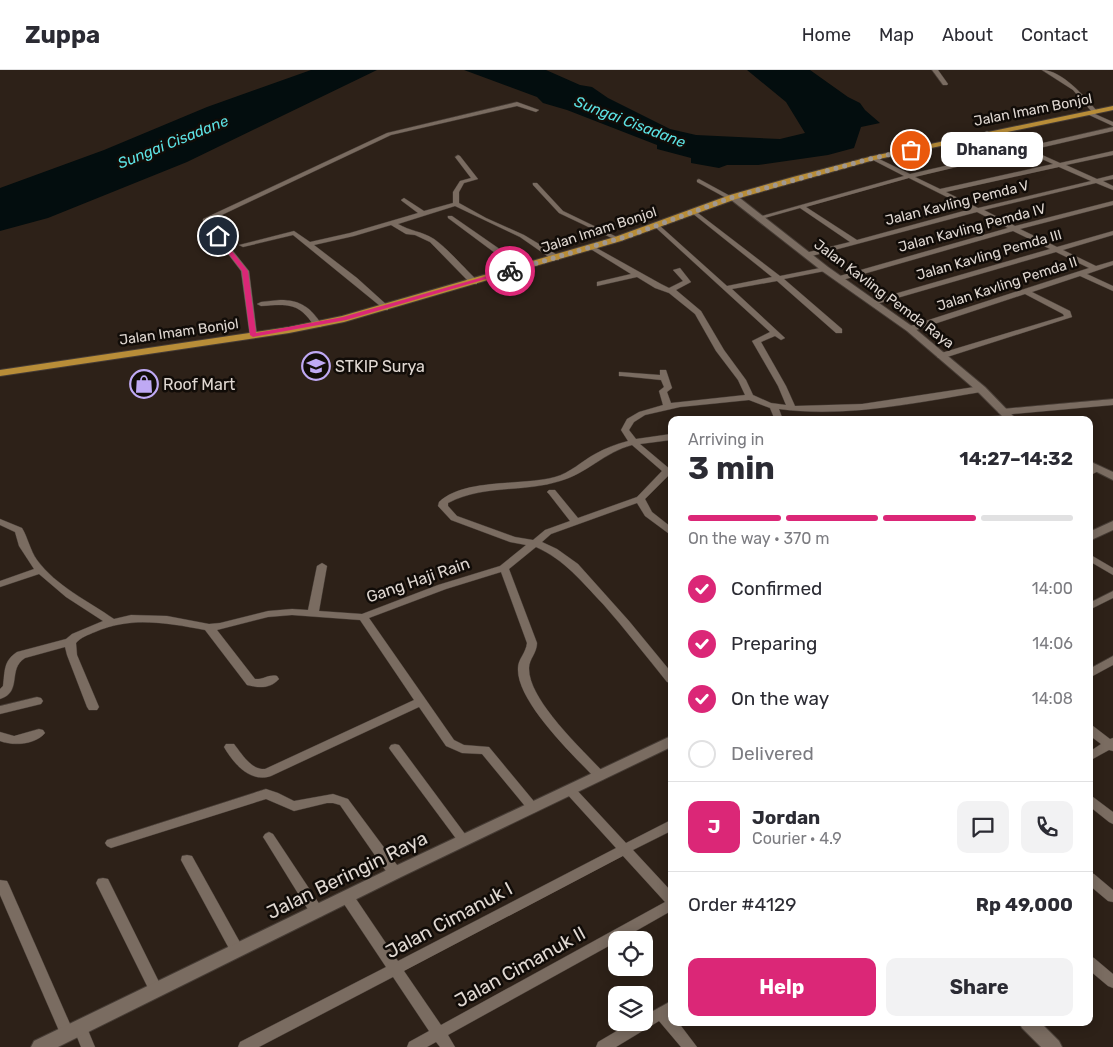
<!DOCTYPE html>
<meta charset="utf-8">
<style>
body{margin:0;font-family:Rubik,sans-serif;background:#f2f2f3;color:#2b2b33;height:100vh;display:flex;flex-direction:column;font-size:19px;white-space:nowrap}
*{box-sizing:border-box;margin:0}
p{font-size:16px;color:#7c7c81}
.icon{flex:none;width:28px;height:28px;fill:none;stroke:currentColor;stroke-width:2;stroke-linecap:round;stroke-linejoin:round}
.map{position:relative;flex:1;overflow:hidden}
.side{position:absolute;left:668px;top:346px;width:425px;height:610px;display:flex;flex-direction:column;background:#fff;border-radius:10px;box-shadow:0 2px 12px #0003}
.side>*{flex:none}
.tools{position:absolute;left:608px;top:861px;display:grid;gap:10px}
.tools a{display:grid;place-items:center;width:45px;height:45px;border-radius:10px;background:#fff;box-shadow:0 2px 12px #0003;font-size:25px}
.pin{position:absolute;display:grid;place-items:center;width:42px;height:42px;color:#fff;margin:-21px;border:2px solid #fff;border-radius:50%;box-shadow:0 1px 5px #0007}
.courier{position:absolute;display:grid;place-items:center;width:50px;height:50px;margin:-25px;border:4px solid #db2777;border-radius:50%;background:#fff;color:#222;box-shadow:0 1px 6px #0007}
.bubble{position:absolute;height:35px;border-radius:10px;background:#fff;box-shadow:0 2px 12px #0003;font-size:16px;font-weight:700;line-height:35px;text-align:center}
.summary em{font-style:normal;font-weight:700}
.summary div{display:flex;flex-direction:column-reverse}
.summary{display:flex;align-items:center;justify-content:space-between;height:85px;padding:0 20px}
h1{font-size:32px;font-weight:700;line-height:38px}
.bar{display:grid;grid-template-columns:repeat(4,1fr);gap:8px 5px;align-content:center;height:60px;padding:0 20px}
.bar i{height:6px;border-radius:4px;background:#e1e1e2}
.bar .on{background:#db2777}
.bar p{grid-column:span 4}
.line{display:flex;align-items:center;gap:12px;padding:0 20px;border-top:1px solid #e1e1e2}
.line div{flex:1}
.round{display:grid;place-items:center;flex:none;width:52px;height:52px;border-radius:10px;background:#f2f2f3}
ol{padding:0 20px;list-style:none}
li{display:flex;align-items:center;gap:15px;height:55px}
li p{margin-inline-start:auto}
li .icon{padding:5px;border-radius:50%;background:#db2777;color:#fff;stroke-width:4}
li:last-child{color:#7c7c81}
li i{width:28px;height:28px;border:2px solid #e1e1e2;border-radius:50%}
.primary-button{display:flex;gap:10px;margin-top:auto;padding:10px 20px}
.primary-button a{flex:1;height:58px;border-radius:10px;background:#db2777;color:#fff;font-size:20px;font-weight:700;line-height:58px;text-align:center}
.primary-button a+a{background:#f2f2f3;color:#2b2b33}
header{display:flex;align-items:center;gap:30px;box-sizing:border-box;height:70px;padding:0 25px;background:#fff;border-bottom:1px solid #e1e1e2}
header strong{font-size:24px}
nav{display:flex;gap:28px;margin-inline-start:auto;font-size:18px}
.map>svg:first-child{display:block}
.water{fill:#030d0e}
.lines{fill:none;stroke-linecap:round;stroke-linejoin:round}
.minor-casing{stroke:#463c35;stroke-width:1}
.tertiary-casing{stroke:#463c35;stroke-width:2}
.primary-casing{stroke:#463c35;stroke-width:2}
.minor{fill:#7a6c61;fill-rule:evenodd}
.tertiary{fill:#7a6c61;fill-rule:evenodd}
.primary{fill:#b88d38;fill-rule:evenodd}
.route{fill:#db2777}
.done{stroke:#a19891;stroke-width:5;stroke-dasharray:0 9}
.labels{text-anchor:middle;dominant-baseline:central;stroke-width:5;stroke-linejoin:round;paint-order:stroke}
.far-street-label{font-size:14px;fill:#e0d8d2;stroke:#110c08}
.far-water-label{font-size:15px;font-style:italic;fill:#5ce2e4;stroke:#110c08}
.poi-label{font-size:16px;fill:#e0d8d2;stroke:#110c08;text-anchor:start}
.street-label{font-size:16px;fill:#e0d8d2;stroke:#110c08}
.near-street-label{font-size:19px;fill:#e0d8d2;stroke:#110c08}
</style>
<header>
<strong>Zuppa</strong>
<nav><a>Home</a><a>Map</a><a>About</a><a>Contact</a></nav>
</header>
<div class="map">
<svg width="1113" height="977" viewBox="0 0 1113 977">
<rect width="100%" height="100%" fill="#2d2118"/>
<!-- water -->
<g class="water">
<path d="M311 0H377L187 92 48 148 0 161V118L104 80 207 37Z"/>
<path d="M464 0H546L580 15 592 17 608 28 670 59 696 65 780 69 805 63 786 32 747 0H810L848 27 860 33 865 40 880 53 861 57 854 78 828 85 758 95H727L719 98 691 93V88L657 79V75L567 40 543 33 537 27Z"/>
</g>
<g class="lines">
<defs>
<g id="minor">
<path d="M932 0H938L948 14 947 15H943Z"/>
<path d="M1042 0C1062 0 1085 27 1097 41L1098 42 1095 44 1113 52V56L1087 44V42H1092L1073 20Z"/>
<path d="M517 32 539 40 536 42 517 36 391 65 209 151 249 201 257 265 253 267H250L241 201 203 151V149L387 63Z"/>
<path d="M1113 57V61L1031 80 1060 93 1113 81V85L1066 95 1097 109 1113 105V109L1103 111 1113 116V120L1096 113 984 140 1015 156 1113 131V135L1020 159 1057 177 1113 161V165L1063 180 1096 196 1113 191V195L1087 204 1113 216V221L1080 206 1032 222 1070 241 1072 247 944 288H938L937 286 938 284 1064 246 1063 244 1025 224 913 261H907V257L1089 198 1056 182 873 235 869 233 870 231 1050 179 1013 161 839 211H836V207L1008 158 977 142 808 187H805V183L850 172 800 138 761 149 758 147 904 106 871 89V87H875L910 104 1019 79 985 64V62L987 61 1025 77ZM1024 81 1053 94 940 119 915 107ZM1059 97 1091 111 978 138 946 122ZM909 108 971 139 857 170 806 137Z"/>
<path d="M458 85 460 86 478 109 464 113 459 122V133L486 148 524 165 559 186V190H553L520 167 455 136 398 154C410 161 421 161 434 169 447 178 464 198 477 210V214H471L430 172 415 165 406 164 391 155 354 166 314 175 357 208 388 236V240H385L293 165 243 177 239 175 294 161 310 172 350 163 418 143 402 131 401 130 404 128 424 141 453 133V122L460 111 471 108 455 87Z"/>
<path d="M699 109 732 127 733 128 728 129 697 112V110Z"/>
<path d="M533 113H537L563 141 621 169 616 170 559 143 533 115Z"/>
<path d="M694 140 780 206 825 197 829 199 825 201 784 209 842 259V263H836L777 211 732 219 785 268 781 270 775 266 761 272 786 316 795 336 862 334 981 316 985 319 981 322C915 333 845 348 779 339L783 350H775L770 338 749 330 680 337 645 345 634 352 629 360 636 369 671 364V370L640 374 671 400V407L668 406 645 429 652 442 671 457V464L668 463 645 446 637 433 551 464 542 472 557 479 578 494 629 551 671 602V613L667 612C646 586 625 559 603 534 581 511 565 490 536 477L509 499 537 573C537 583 529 589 529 598 528 630 583 680 604 703L606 706 604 709 600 710 596 709C574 686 516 631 518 598 518 589 526 583 527 573L501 502 446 519 369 548 454 670 464 675 489 677 537 735 539 738 537 741 533 743 529 741 482 684 462 683 446 676 419 637 271 706C250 713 234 694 224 677L226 674H234C242 684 251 700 265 699L414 630 360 550 292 545 268 547 217 560 255 609C263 610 269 604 277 606L279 609C270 619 259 618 247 615L205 560C168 553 131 546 95 562 88 565 81 567 76 573L77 585 99 637 97 640H89L87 637 67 585 65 577 25 588C7 599 23 622 0 629V619L3 616C5 602 3 591 17 582L66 569 72 564 103 551 66 527 39 504 0 517V511L34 499 19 476 15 462 0 455V449L22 458C28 468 30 480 37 490 56 516 88 531 114 549L131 545 167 546 209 554 220 553 268 541 292 539 308 540 317 496 322 493 327 496 319 541 362 544 438 515 500 496 526 475 510 472 451 450 438 436 439 432C464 408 523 416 555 407 570 403 582 391 595 384 606 378 616 374 628 371L621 360 627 349 639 342 663 335 659 321 664 317 661 310 622 306H619V302L660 305V300H666L672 318 667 322 671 333 745 325 738 310 716 281 695 244 669 223 655 218 637 207 597 216V212L631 204 589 178V176H593L661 214 669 218 683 211 673 200 680 198 691 212 676 220 701 241 724 280 746 310 753 325 771 333 786 335 778 316 752 271 770 262 654 156 659 155 727 216 772 207 692 143 691 142ZM632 375 662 401 637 427 578 448 555 420H549L547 422 549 424 570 451 545 460 533 470 515 467 457 446 448 436V433C485 414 522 423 560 411 586 404 605 382 632 375Z"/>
<path d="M448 146H452L524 196V200H518L448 148Z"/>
<path d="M280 230C301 230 311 238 322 255L321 257H315C299 232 288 234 261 236L257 234 261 232Z"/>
<path d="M1113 329V335L1002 345 998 342 1002 339Z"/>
<path d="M1010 345 1014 348 1013 350H982L986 347Z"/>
<path d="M1097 396 1100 397 1102 399 1089 406V400Z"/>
<path d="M1089 484 1113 498V505L1089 491Z"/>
<path d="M1113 521V528L1089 540V533Z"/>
<path d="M1113 586V595L1089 608V599Z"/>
<path d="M37 627 41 628 43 631 41 634 0 644V636Z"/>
<path d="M1089 655 1093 656 1110 669 1113 668V681L1109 680 1089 691V682L1101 674 1089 665Z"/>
<path d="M39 659 43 660 45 663C35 675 13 676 0 671V662L14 666Z"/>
<path d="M395 674 399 675 468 768 470 771 468 774 464 776 460 774 391 681 389 678 391 675Z"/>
<path d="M570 716 574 717 626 773 671 750V761L633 780 671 821V841L620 870H616V872L448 965 455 977H440L436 972 427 977H407L409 972 429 961 393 907 259 977H238L240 972 386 897 342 831 340 827 342 823 347 822 352 823 398 891 616 778 566 723 564 720 566 717ZM623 786 665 832 441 955 404 901Z"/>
<path d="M266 719 278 723 294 731 333 724 348 729 400 799 402 803 400 807 395 808 390 807 340 735 333 733H327L294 741 266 729 111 778 107 776 105 773 107 770Z"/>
<path d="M1089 726 1093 727 1113 742V754L1109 752 1089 736Z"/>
<path d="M269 762 273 764 322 838 324 842 322 846 317 847 312 846 265 770 263 767 265 764Z"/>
<path d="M187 785 192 786 242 876 244 880 242 884 237 886 232 884 181 790 182 786Z"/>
<path d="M1089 803 1094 804 1113 820V832L1108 831 1089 815Z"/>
<path d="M103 808 108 809 161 916 163 920 161 924 156 926 151 924 96 813 98 809Z"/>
<path d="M0 810 7 811 9 815 74 963 72 967 67 969 62 967 60 963 0 825Z"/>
<path d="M1089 886 1094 888 1113 904V918L1108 916 1089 900Z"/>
<path d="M671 931V952H678L697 977H681L659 951 616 977H596L598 972 632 952H644V946Z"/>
<path d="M80 951 85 953 95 977H81L73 957 75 953Z"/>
</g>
<g id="tertiary">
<path d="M730 125H736L828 197 913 257 985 317 1017 350H1006L977 321 907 261 822 201 730 129Z"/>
<path d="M1089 391 1113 402V410L1089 398Z"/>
<path d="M1113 451V460L1089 471V462Z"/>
<path d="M671 666V677L401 807 58 977H31L34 971 389 799Z"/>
<path d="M1019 952H1040L1059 971 1062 977H1041L1022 958Z"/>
</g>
<path id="primary" d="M1113 36V40L874 90 799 111 736 129 621 171 344 252 289 263 0 306V300L289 257 342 246 615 167 730 125 793 107 873 86Z"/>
</defs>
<!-- minor casing -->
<use href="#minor" class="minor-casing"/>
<!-- tertiary casing -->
<use href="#tertiary" class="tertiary-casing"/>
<!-- primary casing -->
<use href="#primary" class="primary-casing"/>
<!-- minor -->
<use href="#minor" class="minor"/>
<!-- tertiary -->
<use href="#tertiary" class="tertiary"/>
<!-- primary -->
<use href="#primary" class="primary"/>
</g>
<!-- route -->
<path class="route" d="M218 164 248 201 256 263 343 247 508 200 513 201 346 250 253 267 250 265 242 201 215 166Z"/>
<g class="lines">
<!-- done -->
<path class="done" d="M510 201 631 165 733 127 873 88 911 80"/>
</g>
<!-- icons -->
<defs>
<symbol id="university-ring" viewBox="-11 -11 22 22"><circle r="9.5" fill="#110c08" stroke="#bfa9f4" stroke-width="1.5"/><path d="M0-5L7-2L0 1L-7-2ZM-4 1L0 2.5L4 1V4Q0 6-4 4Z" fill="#bfa9f4"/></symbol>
<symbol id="shop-ring" viewBox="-11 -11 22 22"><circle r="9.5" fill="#110c08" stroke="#bfa9f4" stroke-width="1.5"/><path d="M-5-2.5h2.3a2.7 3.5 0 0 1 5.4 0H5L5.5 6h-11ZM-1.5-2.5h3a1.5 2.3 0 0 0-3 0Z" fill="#bfa9f4"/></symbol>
</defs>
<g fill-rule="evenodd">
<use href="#university-ring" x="300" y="280" width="32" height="32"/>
<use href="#shop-ring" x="128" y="298" width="32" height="32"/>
</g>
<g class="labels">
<!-- far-street labels -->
<g class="far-street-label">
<text transform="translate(1033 40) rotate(-11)">Jalan Imam Bonjol</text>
<text transform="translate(957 133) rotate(-14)">Jalan Kavling Pemda V</text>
<text transform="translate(972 158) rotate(-15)">Jalan Kavling Pemda IV</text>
<text transform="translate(599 160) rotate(-18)">Jalan Imam Bonjol</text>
<text transform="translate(989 185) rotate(-16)">Jalan Kavling Pemda III</text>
<text transform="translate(1007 214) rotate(-18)">Jalan Kavling Pemda II</text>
<text transform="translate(884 224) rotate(37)">Jalan Kavling Pemda Raya</text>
<text transform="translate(179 262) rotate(-8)">Jalan Imam Bonjol</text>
</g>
<!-- far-water labels -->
<g class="far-water-label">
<text transform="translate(630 52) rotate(21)">Sungai Cisadane</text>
<text transform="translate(173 72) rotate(-22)">Sungai Cisadane</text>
</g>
<!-- poi labels -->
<g class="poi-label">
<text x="335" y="296">STKIP Surya</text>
<text x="163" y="314">Roof Mart</text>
</g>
<!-- street labels -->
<g class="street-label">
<text transform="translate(418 510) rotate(-19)">Gang Haji Rain</text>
</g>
<!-- near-street labels -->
<g class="near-street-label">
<text transform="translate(347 805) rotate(-26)">Jalan Beringin Raya</text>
<text transform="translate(449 850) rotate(-28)">Jalan Cimanuk I</text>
<text transform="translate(520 897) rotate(-29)">Jalan Cimanuk II</text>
</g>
</g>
</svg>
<div class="tools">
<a><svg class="icon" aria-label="locate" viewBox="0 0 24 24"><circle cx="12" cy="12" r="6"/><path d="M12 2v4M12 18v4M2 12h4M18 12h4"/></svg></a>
<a><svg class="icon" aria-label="layers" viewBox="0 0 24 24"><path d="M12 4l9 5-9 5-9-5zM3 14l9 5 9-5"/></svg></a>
</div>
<div class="pin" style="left:911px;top:80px;background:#ea580c"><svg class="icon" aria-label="bag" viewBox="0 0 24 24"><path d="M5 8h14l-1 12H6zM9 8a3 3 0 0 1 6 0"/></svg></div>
<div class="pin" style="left:218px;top:166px;background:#1f2937"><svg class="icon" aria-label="home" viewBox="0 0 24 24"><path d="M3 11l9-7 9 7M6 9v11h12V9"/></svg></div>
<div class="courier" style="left:510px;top:201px"><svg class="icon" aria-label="bike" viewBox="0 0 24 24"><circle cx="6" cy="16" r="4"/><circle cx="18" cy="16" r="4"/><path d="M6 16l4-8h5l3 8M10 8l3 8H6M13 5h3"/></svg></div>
<div class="bubble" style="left:941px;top:62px;width:102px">Dhanang</div>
<section class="side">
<div class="summary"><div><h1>3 min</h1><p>Arriving in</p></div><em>14:27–14:32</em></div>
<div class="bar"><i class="on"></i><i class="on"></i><i class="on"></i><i></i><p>On the way · 370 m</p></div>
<ol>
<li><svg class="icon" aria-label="check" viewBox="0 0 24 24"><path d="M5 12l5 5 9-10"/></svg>Confirmed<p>14:00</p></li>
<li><svg class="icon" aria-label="check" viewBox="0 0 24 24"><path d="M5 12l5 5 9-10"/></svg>Preparing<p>14:06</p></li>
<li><svg class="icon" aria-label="check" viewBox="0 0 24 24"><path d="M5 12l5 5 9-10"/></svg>On the way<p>14:08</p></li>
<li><i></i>Delivered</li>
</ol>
<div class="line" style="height:90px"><b class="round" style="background:#db2777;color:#fff">J</b><div><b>Jordan</b><p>Courier · 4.9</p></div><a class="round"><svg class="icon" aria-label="chat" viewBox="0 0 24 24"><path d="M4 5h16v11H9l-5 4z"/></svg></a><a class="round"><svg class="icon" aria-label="phone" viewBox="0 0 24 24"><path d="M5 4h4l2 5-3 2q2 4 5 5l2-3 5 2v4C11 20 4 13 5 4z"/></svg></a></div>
<div class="line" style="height:65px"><div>Order #4129</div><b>Rp 49,000</b></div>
<div class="primary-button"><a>Help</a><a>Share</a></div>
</section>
</div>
